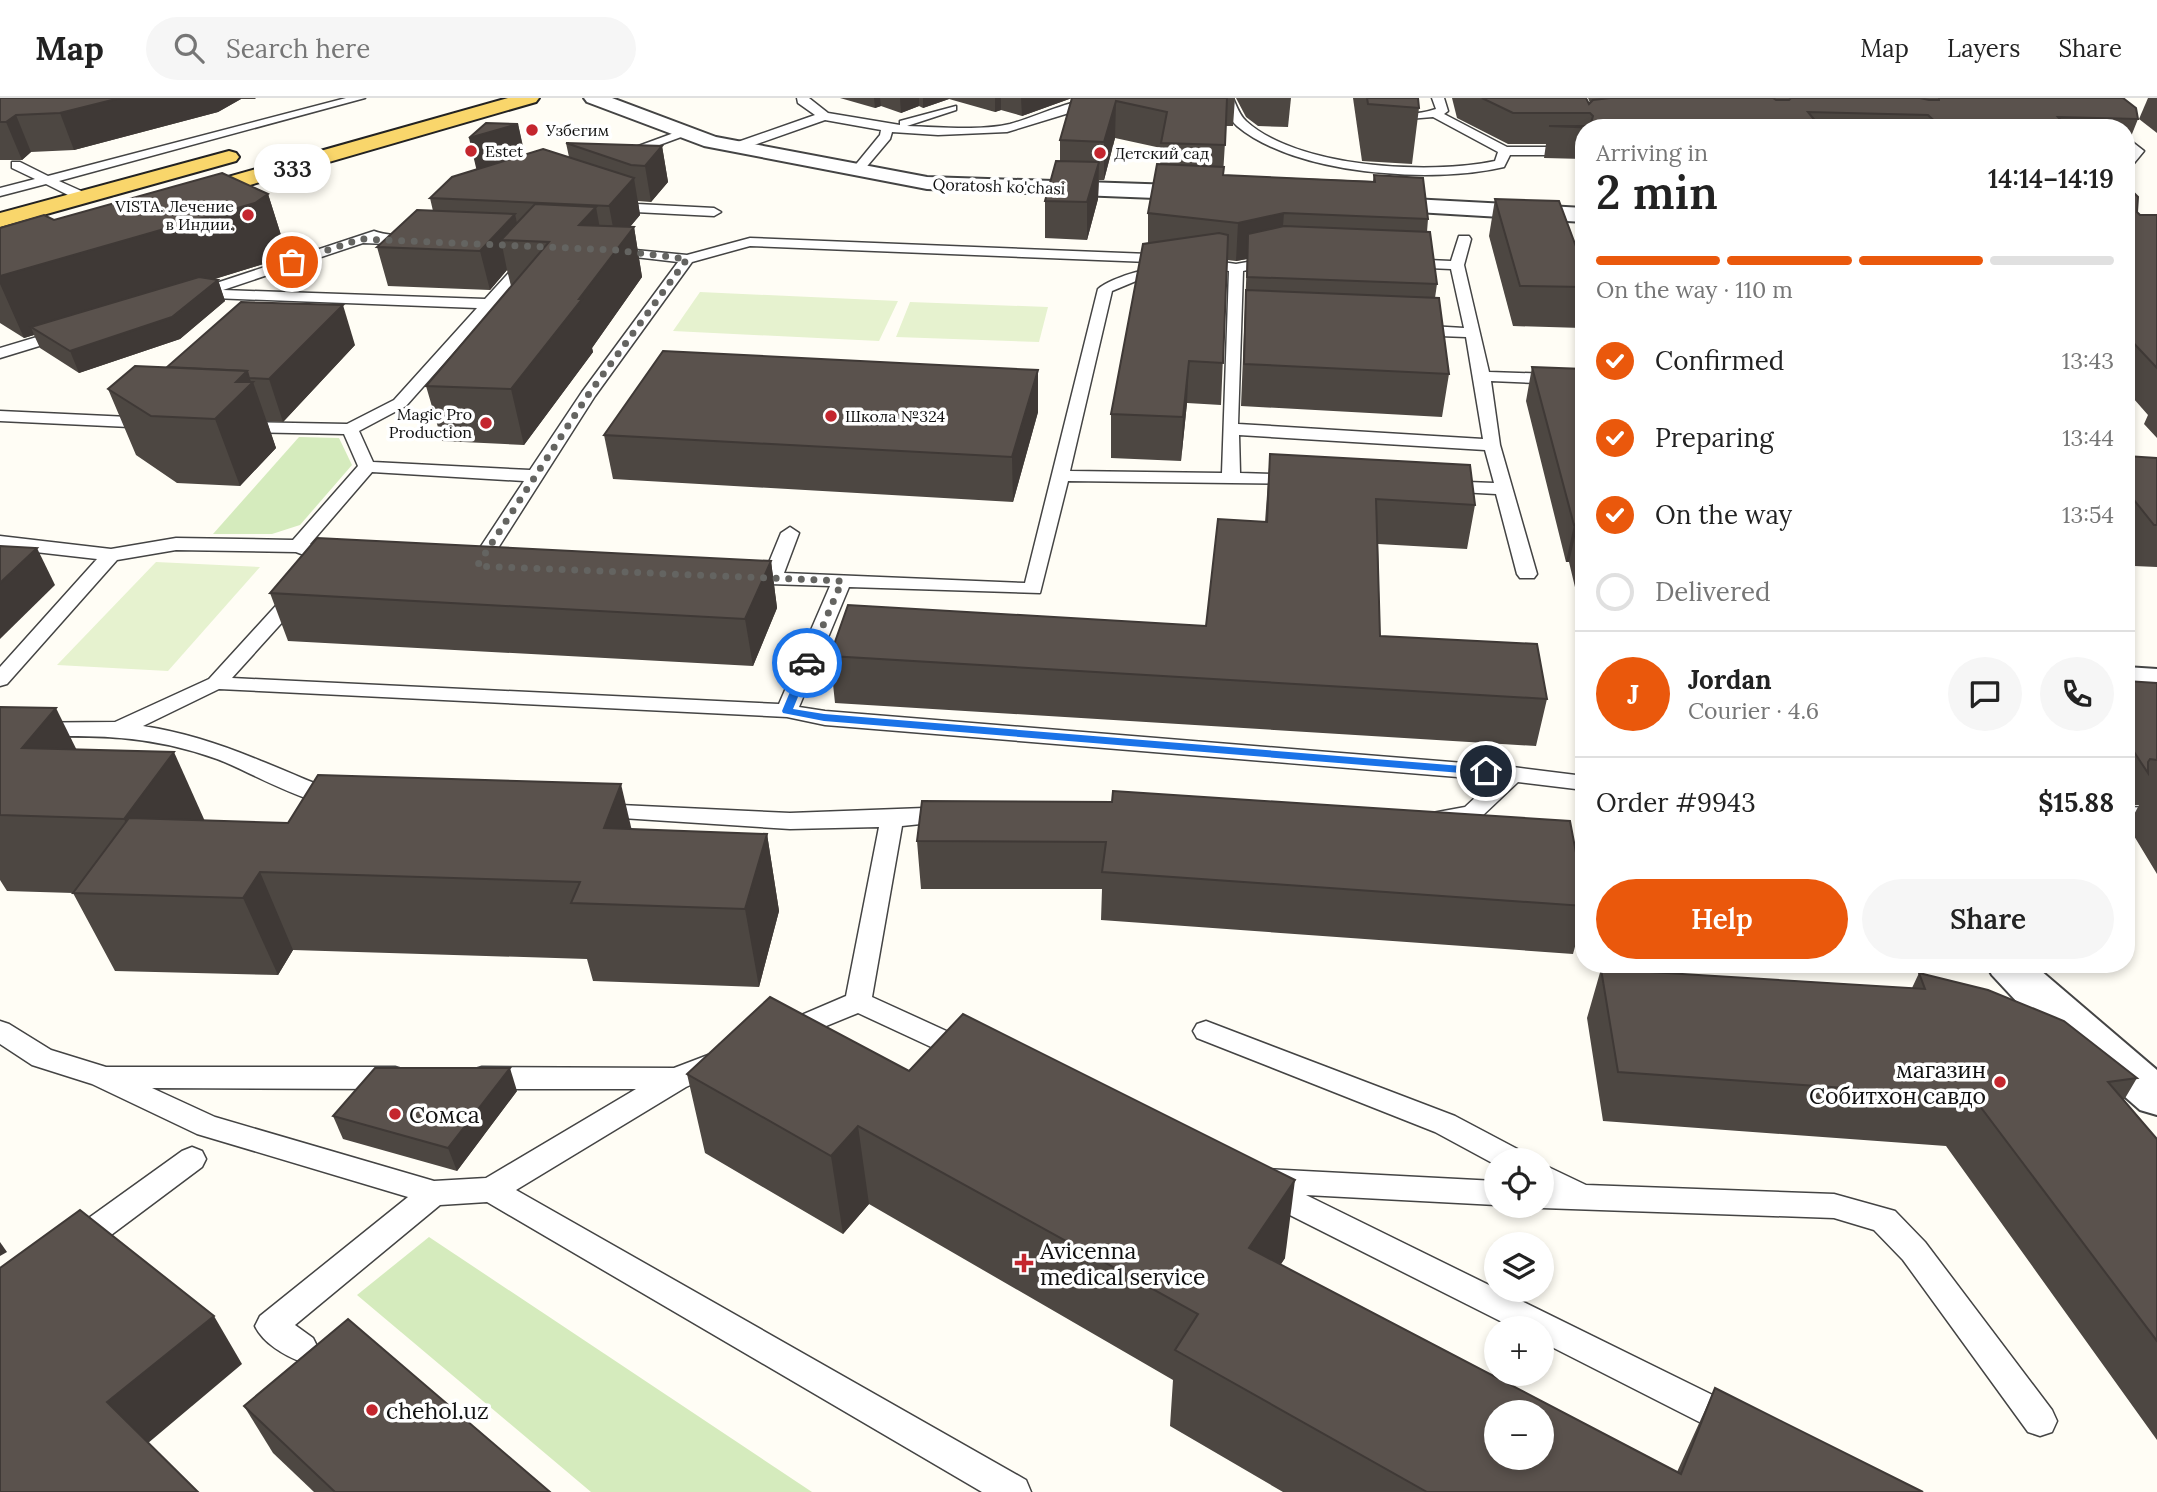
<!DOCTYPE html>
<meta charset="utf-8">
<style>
body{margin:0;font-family:Lora,serif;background:#f6f6f6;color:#222;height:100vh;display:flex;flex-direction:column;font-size:26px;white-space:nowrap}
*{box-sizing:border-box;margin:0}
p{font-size:23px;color:#767676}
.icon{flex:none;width:38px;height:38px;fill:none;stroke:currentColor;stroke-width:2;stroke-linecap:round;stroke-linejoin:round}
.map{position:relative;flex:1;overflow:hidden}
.drawer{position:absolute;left:1575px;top:21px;width:560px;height:854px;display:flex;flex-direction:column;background:#fff;border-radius:28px;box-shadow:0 4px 10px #0003}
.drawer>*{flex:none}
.tools{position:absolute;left:1484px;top:1050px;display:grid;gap:14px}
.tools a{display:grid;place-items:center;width:70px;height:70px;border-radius:50%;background:#fff;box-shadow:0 4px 10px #0003;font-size:35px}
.pin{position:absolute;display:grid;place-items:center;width:60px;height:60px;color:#fff;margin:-30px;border:4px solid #fff;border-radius:50%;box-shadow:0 2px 7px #0007}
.courier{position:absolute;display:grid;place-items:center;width:70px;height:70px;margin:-35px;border:5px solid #1a73e8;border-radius:50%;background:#fff;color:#222;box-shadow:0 2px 9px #0007}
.bubble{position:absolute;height:49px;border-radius:24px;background:#fff;box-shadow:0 4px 10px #0003;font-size:23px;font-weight:600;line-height:49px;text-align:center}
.summary em{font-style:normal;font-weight:600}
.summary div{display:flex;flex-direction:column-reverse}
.summary{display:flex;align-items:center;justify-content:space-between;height:119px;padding:0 21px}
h1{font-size:46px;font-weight:600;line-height:52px}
.bar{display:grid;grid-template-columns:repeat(4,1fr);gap:10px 7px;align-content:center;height:84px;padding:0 21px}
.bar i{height:9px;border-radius:5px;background:#e0e0e0}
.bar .on{background:#ea580c}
.bar p{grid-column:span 4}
.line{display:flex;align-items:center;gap:18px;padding:0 21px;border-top:2px solid #e0e0e0}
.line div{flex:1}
.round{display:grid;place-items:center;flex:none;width:74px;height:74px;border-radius:37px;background:#f6f6f6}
ol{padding:0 21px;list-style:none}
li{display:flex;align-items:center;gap:21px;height:77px}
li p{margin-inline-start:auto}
li .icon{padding:7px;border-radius:50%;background:#ea580c;color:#fff;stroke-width:4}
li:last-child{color:#767676}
li i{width:38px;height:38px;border:4px solid #e0e0e0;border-radius:50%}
.cta{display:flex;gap:14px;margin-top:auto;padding:14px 21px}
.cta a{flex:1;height:80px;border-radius:42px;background:#ea580c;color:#fff;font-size:28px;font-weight:600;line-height:80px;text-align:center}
.cta a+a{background:#f6f6f6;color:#222}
header{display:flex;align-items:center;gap:42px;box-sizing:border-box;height:98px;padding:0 35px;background:#fff;border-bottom:2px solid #e0e0e0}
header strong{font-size:33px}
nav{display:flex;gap:38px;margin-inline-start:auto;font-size:24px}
.search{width:490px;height:63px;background:#f6f6f6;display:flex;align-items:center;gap:18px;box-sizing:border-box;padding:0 24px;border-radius:38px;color:#767676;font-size:26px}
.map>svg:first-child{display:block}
.green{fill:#d5ebbd}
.pitch{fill:#e6f2cf}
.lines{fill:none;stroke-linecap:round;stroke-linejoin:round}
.service-casing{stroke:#444;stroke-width:3}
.minor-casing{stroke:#444;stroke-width:4}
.primary-casing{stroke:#222;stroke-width:4}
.service{fill:#fff;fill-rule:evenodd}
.minor{fill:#fff;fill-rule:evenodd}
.primary{fill:#f9d66b;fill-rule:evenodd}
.wall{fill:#4d4742}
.shaded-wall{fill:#3f3936}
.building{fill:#5a524d;stroke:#3f3936;stroke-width:2;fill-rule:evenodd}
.route{fill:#1a73e8}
.done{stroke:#646461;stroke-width:7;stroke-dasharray:0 12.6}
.poi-dot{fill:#c4262e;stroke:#fff;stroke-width:2.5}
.labels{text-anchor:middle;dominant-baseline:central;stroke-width:7;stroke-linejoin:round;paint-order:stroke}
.far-poi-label{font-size:16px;fill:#111;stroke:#fff;text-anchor:start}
.far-street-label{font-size:16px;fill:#111;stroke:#fff}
.near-poi-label{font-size:23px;fill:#111;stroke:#fff;text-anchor:start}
</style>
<header>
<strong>Map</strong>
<div class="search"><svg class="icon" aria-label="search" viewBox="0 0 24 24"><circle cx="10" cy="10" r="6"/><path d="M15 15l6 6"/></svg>Search here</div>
<nav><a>Map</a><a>Layers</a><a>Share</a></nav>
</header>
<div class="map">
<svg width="2157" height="1394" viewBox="0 0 2157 1394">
<rect width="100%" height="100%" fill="#fffdf5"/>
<!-- green -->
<g class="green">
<path d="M299 339 339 340 352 367 300 427 272 436H213Z"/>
<path d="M429 1139 812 1394H591L357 1197Z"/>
</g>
<!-- pitch -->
<g class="pitch">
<path d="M700 194 898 203 879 243 673 233Z"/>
<path d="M910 204 1048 209 1039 244 896 239Z"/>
<path d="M156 464 260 469 168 573 57 567Z"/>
</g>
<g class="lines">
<defs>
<g id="service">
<path d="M346 0H365L59 83 88 96V102H78L46 86 0 98V90L35 81 12 70V64H20L48 78Z"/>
<path d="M797 0H809L828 15 900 27V23L956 8V12L907 28C938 29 980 33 1010 26 1039 18 1073 0 1103 0L1069 15 1007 34 938 37 892 34 890 41 863 73 859 74 853 70 880 37 881 32 825 22 740 52H732V46L815 17 798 5Z"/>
<path d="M1221 0H1233C1236 7 1240 18 1246 23 1297 70 1430 77 1495 63L1498 54 1433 19 1396 22 1365 13 1361 0H1373L1374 9C1394 17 1415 18 1436 11L1432 0H1444L1448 13 1444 16 1507 49H1584V57H1510L1504 69C1432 86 1295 77 1237 28 1229 21 1226 9 1221 0Z"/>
<path d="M682 32 692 35 624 60 614 57Z"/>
<path d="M2126 39 2144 53 2130 70 2126 71V59L2131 53 2126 49Z"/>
<path d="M610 97 637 106 714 110 721 114 714 118 635 114 605 104V98Z"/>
<path d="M374 133C388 139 411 136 421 143L414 147 363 145 223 192 485 201 524 158H534V164L406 308 359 333 373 364 530 372 582 294 678 164 609 156 604 155V149L687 157 750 140 1174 157 1236 166 1282 158V164L1243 173 1238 326 1483 341 1466 239 1413 237 1405 232 1413 227 1464 230 1451 171 1405 169 1398 165 1405 161 1451 163 1459 138H1469L1471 141 1464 167 1489 274 1584 277V287L1491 283 1500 347 1537 476 1534 480H1520L1517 476 1496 396 1441 393 1432 388 1441 383 1494 385 1485 352 1239 337 1240 375 1298 377 1304 378 1307 382 1304 386 1068 383 1040 495 849 489 799 609 825 613 1513 669 1584 678V692L1518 684 1480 720 1435 729 1427 726 1423 721 1427 716 1465 709 1494 682 825 627 787 619 219 591 143 628C183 634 223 647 261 663 290 674 317 688 346 696L349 701 346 706C318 714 247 672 217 661 139 633 80 638 0 639V625L115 624 209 581 292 490H306L309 494 306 498 232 580 779 606 830 488 744 485 734 479 737 475 765 474 781 435 790 429 799 435 784 475 1025 485 1098 191C1110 180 1161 163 1174 174L1167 178 1136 183 1112 193 1070 373 1222 375 1229 173 1174 165 750 148 692 164 595 298 484 472 477 474 468 468 524 383 372 374 310 446 342 458 344 462 342 466H328L296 454 176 452 117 462 7 586 0 588V569L97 461 0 450V438L111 451 176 440 293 442 358 368 344 336 238 334 230 329 238 324 347 326 394 302 477 210 213 200 207 198 191 202 184 198 186 195Z"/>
<path d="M67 230 72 232 75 235 72 238 0 260V250Z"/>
<path d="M0 313 151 320 159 325 151 330 0 323Z"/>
<path d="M599 706 790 715 951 709 959 712 963 717 959 722 902 728 872 899 977 947 980 954 977 961 967 964 957 961 858 915 787 944 778 941 774 934 778 927 846 898 879 729 790 731 591 718 587 713 591 708Z"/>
<path d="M2126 709 2157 710V726L2126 725Z"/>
<path d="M0 923 9 926 51 952 106 969H395L405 972 409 980 405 988 395 991 152 990 215 1019 434 1083 486 1080 636 991H482L472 988 468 980 472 972 482 969 674 970 716 954 726 957 730 964 726 971 686 989 516 1092 1026 1382 1031 1394H982L487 1104 440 1107 295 1227 313 1240 318 1250 313 1260 302 1264C285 1258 263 1245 255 1228L260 1218 408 1099 197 1036 92 986 32 967 0 946Z"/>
<path d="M1206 923 1455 1018 1523 1054 1527 1062H1496V1067L1435 1034 1197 940 1193 933 1197 926Z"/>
<path d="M192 1049 202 1053 206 1061 202 1069 87 1155 76 1159 65 1155 61 1146 65 1137 182 1053Z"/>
<path d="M1542 1066 1586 1087 1834 1096 1895 1113 1925 1144 2052 1312 2057 1323 2052 1334 2040 1338 2028 1334 1903 1162 1874 1132 1834 1120 1542 1110 1535 1108H1542Z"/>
<path d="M1266 1071 1496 1083V1107L1306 1097 1745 1313 1750 1324 1745 1335 1733 1339 1721 1335 1542 1244V1230H1514L1256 1100 1251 1083 1256 1075Z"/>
</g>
<g id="minor">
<path d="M584 0H612L716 39 927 79 1206 88 1214 90 1217 95 1214 100 1206 102 927 91 704 48 587 4Z"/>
<path d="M1374 99 1584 110V124L1366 111 1363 106 1366 101Z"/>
<path d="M2126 569 2157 571V593L2126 591Z"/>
<path d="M1986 866H2033L2157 972V1017L2140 1012 2018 905 1992 877Z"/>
</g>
<g id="primary">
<path d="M508 0H539L536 4 198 102H182L179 97 182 92Z"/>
<path d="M229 53 236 55 239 59 236 63 0 129V115Z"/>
</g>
</defs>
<!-- service casing -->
<use href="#service" class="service-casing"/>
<!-- minor casing -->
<use href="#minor" class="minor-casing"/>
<!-- primary casing -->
<use href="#primary" class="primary-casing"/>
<!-- service -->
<use href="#service" class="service"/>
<!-- minor -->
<use href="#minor" class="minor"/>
<!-- primary -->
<use href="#primary" class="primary"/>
</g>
<!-- wall -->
<g class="wall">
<path d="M0 0H256L255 1H241L218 14 74 52 31 54 22 62H0Z"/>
<path d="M840 0H1235L1233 28H1226L1223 77 1373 83 1374 77 1428 121 1427 134 1437 186 1435 200 1449 276 1442 319 1241 308 1247 161 1236 163 1227 162 1221 307 1187 305 1181 363 1111 360V316L1148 145V115L1160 67 1161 50 1115 40 1104 82H1099L1098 101 1087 142 1045 140V103L1060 63V42L1072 0 1022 18 1001 12 995 14 949 1 923 10 919 8 901 15 881 8 875 10Z"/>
<path d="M1236 0H1291L1288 29 1258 28 1246 19Z"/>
<path d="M1353 0H1418L1419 10 1412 66 1362 63Z"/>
<path d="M1452 0H1586L1589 6 1590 5 1588 0H2123L2138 21 2126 51V30H1584V61L1544 60 1546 46H1508L1457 20Z"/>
<path d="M2148 0H2157V35L2139 21Z"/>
<path d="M518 26 525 57 569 59 566 45 662 48 668 84 651 104 638 103 640 117 630 129H634L642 179 592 250 593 254 524 347 442 343 426 288 511 188 507 172 490 192 388 188 377 149 433 113 430 100 477 72Z"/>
<path d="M2126 87 2137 114 2140 117H2157V340L2144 326 2148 317 2126 292Z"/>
<path d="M268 96 286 153 273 163 214 181 218 182 225 203 180 241 79 275 40 250 34 237 24 240 0 225V130Z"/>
<path d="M1495 101 1584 170V223L1582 230 1513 228 1489 138Z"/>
<path d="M355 247 283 324 267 323 276 350 240 388 177 385 136 357 108 291 167 269Z"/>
<path d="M1532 269 1584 271V527L1569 464H1566L1526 303Z"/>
<path d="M1038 314 1013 404 613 381 604 337Z"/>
<path d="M1270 356 1475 407 1467 451 1378 446 1380 538 1547 601 1536 648 835 605 830 558 1206 528 1265 424Z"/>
<path d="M2126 358 2157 360V469L2134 468 2126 458Z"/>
<path d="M771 463 777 510 753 568 288 543 270 495Z"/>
<path d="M2126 583 2157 585V776L2128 728 2139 707H2131L2126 715Z"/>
<path d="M0 609 204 723 288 725 632 731 767 736 779 813 759 889 593 883 587 861 293 852 278 877 115 873 73 795 7 793 0 782Z"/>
<path d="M922 703 1584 797V816L1573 856 1101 822 1102 791H921L917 743Z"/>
<path d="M1601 871 1912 890 1919 875 2137 980 2124 1002 2157 1041V1342L1946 1048 1603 1023 1587 920Z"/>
<path d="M909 973 1285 1160 1280 1167 1677 1374 1715 1290 1923 1394H1283L1170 1328 1173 1282 869 1106 843 1136 705 1055 687 976Z"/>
<path d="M517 993 457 1073 343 1041 333 1018Z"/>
<path d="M244 1308 550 1394H314L273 1355Z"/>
</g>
<!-- shaded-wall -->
<g class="shaded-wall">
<path d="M120 0H241V1L218 14 74 52 60 15Z"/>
<path d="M874 0H880L881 8 875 10Z"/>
<path d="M900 0H919V8L901 15Z"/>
<path d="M923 0H949V1L923 10Z"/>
<path d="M995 0H1001V12L995 14Z"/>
<path d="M1021 0H1072L1022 18Z"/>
<path d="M1116 3 1115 40 1104 82V44Z"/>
<path d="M16 17 31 54 22 62 6 24Z"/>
<path d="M518 26 529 79 482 95 469 40Z"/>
<path d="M662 48 668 84 651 104 645 68Z"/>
<path d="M1099 64 1098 101 1087 142V104Z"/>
<path d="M634 80 640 117 616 145 609 108Z"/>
<path d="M268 96 286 153 273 163 41 235 31 229 34 237 24 240 0 186V178Z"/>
<path d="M596 109 605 158 579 127Z"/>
<path d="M1284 115 1281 153 1248 136 1247 161 1236 163 1238 125Z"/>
<path d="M515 116 521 143 501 142 507 172 490 192 480 153Z"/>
<path d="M634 129 642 179 592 250 593 254 524 347 511 291Z"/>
<path d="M218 182 225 203 180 241 79 275 70 253Z"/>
<path d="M343 207 355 247 283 324 269 281Z"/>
<path d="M1189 263 1187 305 1181 363 1183 319Z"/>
<path d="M1038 272V314L1013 404 1012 359Z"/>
<path d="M247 273 252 286 253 284 276 350 240 388 215 321 236 284Z"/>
<path d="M1578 426 1569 464H1566L1574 427Z"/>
<path d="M37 450 55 487 0 541V485Z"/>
<path d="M771 463 777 510 753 568 745 521Z"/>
<path d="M56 610 93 685 22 650Z"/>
<path d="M174 654 208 730 161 798 124 721Z"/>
<path d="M621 686 639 763 604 730Z"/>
<path d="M767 736 779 813 759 889 745 811Z"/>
<path d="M260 774 293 852 278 877 243 800Z"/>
<path d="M510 970 517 993 457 1073 448 1050Z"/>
<path d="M858 1028 869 1106 843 1136 831 1058Z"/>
<path d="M1295 1082 1285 1160 1241 1228 1249 1150Z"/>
<path d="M0 1144 7 1154 0 1158Z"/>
<path d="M214 1218 242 1266 141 1351 107 1304Z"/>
</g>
<!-- building -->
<g class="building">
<path d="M0 0H120L60 15 16 17 6 24H0Z"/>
<path d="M1072 0H1227L1225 47 1161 45 1167 14 1116 3 1104 44 1060 42Z"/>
<path d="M1367 0H1418L1419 10 1368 6Z"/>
<path d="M1482 0H1586L1589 6 1593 2 1610 0H1773L1776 2H1789L1791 0H1920L1929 2H1939V0H2123L2136 10 2138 21 2058 19 2068 30H1952L1941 29 1928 17 1808 14 1821 30H1601L1549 28H1590L1593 18 1590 15H1513Z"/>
<path d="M486 25 518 26 469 40Z"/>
<path d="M566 45 662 48 645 68 631 67Z"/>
<path d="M543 51 634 80 609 108 430 100 452 79Z"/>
<path d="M1056 63 1099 64 1087 104 1045 103Z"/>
<path d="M1157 66 1224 69 1223 77 1375 84 1374 77 1423 80 1428 121 1284 115 1238 125 1148 115Z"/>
<path d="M222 75 268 96 255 105 0 178V130L44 117 54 122Z"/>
<path d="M2126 87 2138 99 2137 114 2140 117H2157V270L2126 237Z"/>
<path d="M1495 101 1559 103 1584 170V189L1520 188Z"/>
<path d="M535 106 596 109 579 127 634 129 579 201H582L511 291 426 288 549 144 501 142Z"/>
<path d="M417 112 515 116 480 153 377 149Z"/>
<path d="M1284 128 1430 134 1437 186 1247 179 1248 136Z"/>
<path d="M1219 135 1228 137 1223 265 1189 263 1183 319 1111 316 1143 146Z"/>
<path d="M199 179 218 182 172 219 70 253 31 229Z"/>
<path d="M1246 192 1439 200 1449 276 1244 266Z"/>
<path d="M241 204 343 207 269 281 249 280 247 273 167 269Z"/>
<path d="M663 253 1038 272 1012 359 604 337Z"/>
<path d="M135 268 247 273 236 284H253L215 321 151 318 108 291Z"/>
<path d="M1532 269 1584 271V452L1578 426 1574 427Z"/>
<path d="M1270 356 1470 367 1475 407 1376 401 1380 538 1537 546 1547 601 830 558 848 507 1206 528 1218 421 1267 424Z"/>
<path d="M2126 358 2157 360V427H2154L2126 392Z"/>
<path d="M317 440 771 463 745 521 270 495Z"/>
<path d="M0 448 37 450 0 485Z"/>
<path d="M2126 583 2157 585V662L2150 661 2148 664V675L2134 654 2126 653Z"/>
<path d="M0 609 56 610 22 650 174 654 124 721 0 717Z"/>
<path d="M318 677 621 686 604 730 767 736 745 811 571 805 580 784 260 774 243 800 73 795 129 720 288 725Z"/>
<path d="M1113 693 1570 723 1584 797V808L1102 774 1106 744 917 743 922 703 1112 704Z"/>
<path d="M1601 871 1925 891 1919 875 1988 892 2064 923 2137 980 2108 984 2157 1041V1243L1973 999 1618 974Z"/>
<path d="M770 899 909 973 963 916 1295 1082 1249 1150 1681 1376 1715 1290 1923 1394H1427L1175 1252 1198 1216 858 1028 831 1058 687 976ZM1496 1314H1542V1360H1496Z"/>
<path d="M375 970H510L448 1050 333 1018Z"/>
<path d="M80 1112 214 1218 107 1304 198 1394H0V1170Z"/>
<path d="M348 1221 550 1394H335L244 1308Z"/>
</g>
<!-- route -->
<path class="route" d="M807 562 812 565 793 611 824 616 1486 670 1492 673 1486 677 824 623 783 615 782 613 802 565Z"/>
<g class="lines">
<!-- done -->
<path class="done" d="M292 164 361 141 615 152 687 161 588 297 477 468 842 483 807 565"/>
</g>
<!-- markers -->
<g class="poi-dot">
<circle cx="532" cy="32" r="7"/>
<circle cx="471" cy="53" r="7"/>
<circle cx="1100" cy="55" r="7"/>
<circle cx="248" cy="117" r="7"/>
<circle cx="831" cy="318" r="7"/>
<circle cx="486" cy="325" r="7"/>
<circle cx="2000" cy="984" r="7"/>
<circle cx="395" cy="1016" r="7"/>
<path d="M1020.5 1154.5h7v7h7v7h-7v7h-7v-7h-7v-7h7z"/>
<circle cx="372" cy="1312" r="7"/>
</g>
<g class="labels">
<!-- far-poi labels -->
<g class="far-poi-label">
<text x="546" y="32">Узбегим</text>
<text x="485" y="53">Estet</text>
<text x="1114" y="55">Детский сад</text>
<text x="234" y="108" text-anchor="end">VISTA. Лечение<tspan x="234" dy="18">в Индии.</tspan></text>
<text x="472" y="316" text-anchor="end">Magic Pro<tspan x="472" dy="18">Production</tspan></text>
<text x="845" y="318">Школа №324</text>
</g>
<!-- far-street labels -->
<g class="far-street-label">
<text transform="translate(999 88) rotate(2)">Qoratosh ko'chasi</text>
</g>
<!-- near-poi labels -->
<g class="near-poi-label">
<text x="1986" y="971" text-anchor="end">магазин<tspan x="1986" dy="26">Собитхон савдо</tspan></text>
<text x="409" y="1016">Сомса</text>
<text x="1040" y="1152">Avicenna<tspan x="1040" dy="26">medical service</tspan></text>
<text x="386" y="1312">chehol.uz</text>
</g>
</g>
</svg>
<div class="tools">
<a><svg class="icon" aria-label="locate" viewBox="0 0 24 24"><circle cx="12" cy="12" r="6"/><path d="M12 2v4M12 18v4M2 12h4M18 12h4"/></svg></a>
<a><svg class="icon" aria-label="layers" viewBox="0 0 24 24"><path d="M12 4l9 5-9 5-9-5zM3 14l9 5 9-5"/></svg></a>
<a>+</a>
<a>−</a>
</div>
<div class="pin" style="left:292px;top:164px;background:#ea580c"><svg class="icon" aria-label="bag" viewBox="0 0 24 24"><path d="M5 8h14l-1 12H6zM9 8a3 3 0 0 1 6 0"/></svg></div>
<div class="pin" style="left:1486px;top:673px;background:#1f2937"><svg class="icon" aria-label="home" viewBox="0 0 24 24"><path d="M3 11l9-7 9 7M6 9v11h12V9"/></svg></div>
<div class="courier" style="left:807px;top:565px"><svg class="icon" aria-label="car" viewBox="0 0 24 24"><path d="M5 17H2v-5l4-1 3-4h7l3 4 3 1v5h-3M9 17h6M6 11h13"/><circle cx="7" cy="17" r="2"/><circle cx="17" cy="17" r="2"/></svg></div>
<div class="bubble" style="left:254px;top:46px;width:77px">333</div>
<section class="drawer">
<div class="summary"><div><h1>2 min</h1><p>Arriving in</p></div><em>14:14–14:19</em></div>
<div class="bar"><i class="on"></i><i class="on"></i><i class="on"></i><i></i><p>On the way · 110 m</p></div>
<ol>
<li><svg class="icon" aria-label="check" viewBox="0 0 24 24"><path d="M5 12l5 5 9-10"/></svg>Confirmed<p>13:43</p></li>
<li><svg class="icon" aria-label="check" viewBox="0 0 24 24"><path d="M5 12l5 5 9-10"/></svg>Preparing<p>13:44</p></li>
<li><svg class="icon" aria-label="check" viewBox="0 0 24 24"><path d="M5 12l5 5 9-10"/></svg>On the way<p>13:54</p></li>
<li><i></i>Delivered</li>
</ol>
<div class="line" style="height:126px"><b class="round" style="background:#ea580c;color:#fff">J</b><div><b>Jordan</b><p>Courier · 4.6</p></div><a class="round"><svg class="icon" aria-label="chat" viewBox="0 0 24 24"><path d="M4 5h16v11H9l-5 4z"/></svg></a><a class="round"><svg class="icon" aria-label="phone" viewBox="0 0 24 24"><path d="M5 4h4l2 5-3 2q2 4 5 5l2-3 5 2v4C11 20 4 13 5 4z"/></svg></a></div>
<div class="line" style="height:91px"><div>Order #9943</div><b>$15.88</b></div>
<div class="cta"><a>Help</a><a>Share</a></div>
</section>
</div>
